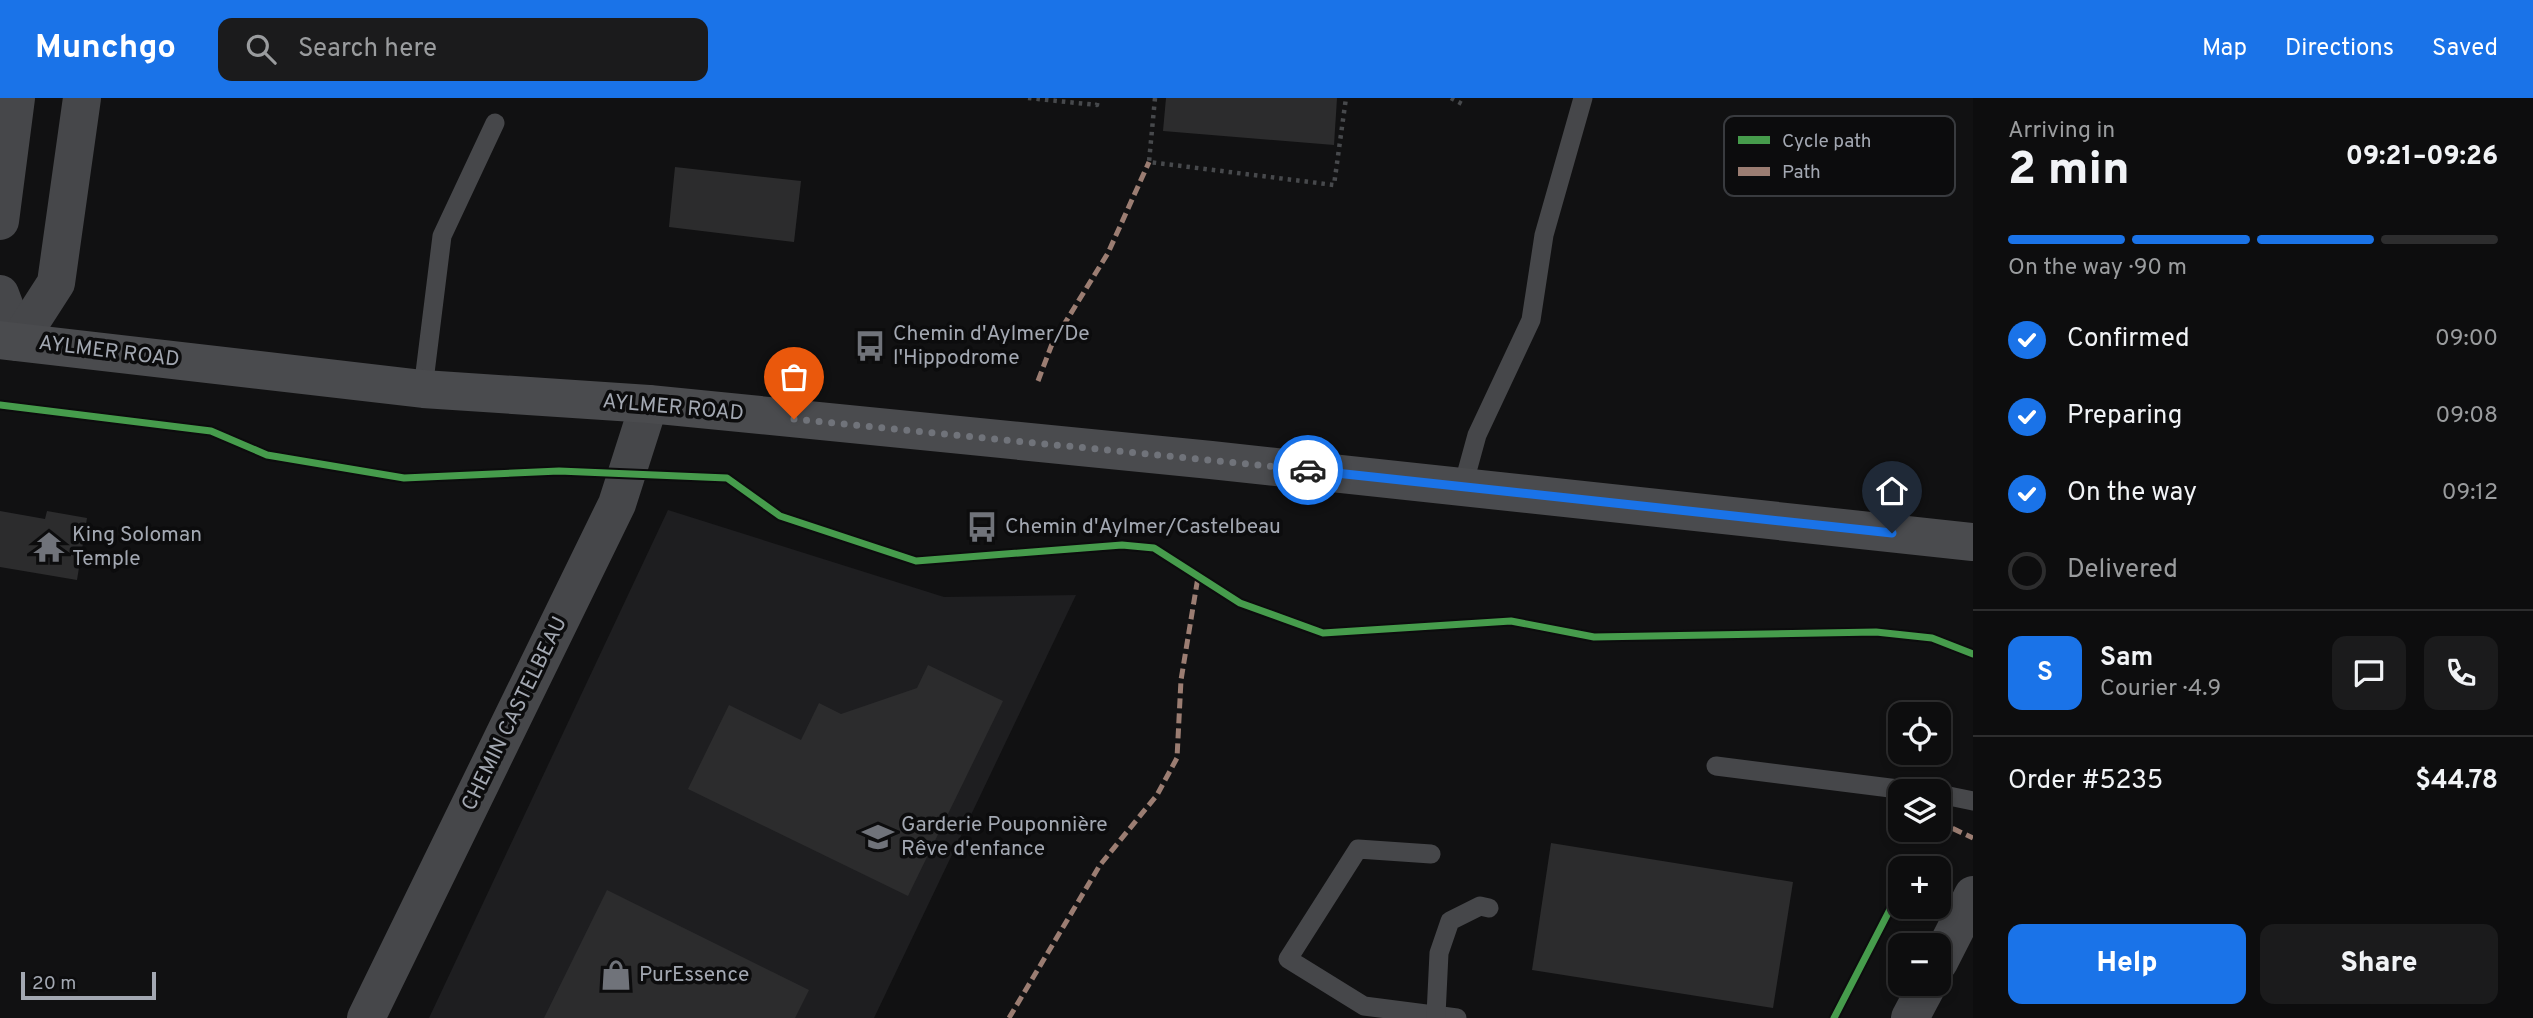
<!DOCTYPE html>
<meta charset="utf-8">
<style>
body{margin:0;font-family:Overpass,sans-serif;background:#1b1b1c;color:#f1f3f6;height:100vh;display:flex;flex-direction:column;font-size:26px;white-space:nowrap}
*{box-sizing:border-box;margin:0}
p{font-size:23px;color:#9a9c9e}
.icon{flex:none;width:38px;height:38px;fill:none;stroke:currentColor;stroke-width:2;stroke-linecap:round;stroke-linejoin:round}
.map{position:relative;flex:1;overflow:hidden}
.drawer{display:flex;flex-direction:column;background:#0d0d0e;width:560px}
.drawer>*{flex:none}
.fabs{position:absolute;left:1888px;top:604px;display:grid;gap:14px}
.fabs a{display:grid;place-items:center;width:63px;height:63px;border-radius:14px;background:#0d0d0e;box-shadow:0 4px 10px #0003,0 0 0 2px #2d2d2e;font-size:35px}
.scale{position:absolute;left:21px;bottom:18px;width:135px;box-sizing:border-box;padding-left:7px;border:4px solid #a3a8b2;border-top:0;font-size:19px;line-height:24px;white-space:nowrap;color:#a3a8b2;-webkit-text-stroke:5px #0c0c0d;paint-order:stroke}
.pin{position:absolute;display:grid;place-items:center;width:60px;height:60px;color:#fff;margin:-72px -30px;border-radius:50% 50% 50% 0;rotate:-45deg;box-shadow:0 0 7px #0007}
.pin .icon{rotate:45deg}
.courier{position:absolute;display:grid;place-items:center;width:70px;height:70px;margin:-35px;border:5px solid #1a73e8;border-radius:50%;background:#fff;color:#222;box-shadow:0 2px 9px #0007}
.summary em{font-style:normal;font-weight:800}
.summary div{display:flex;flex-direction:column-reverse}
.summary{display:flex;align-items:center;justify-content:space-between;height:119px;padding:0 35px}
h1{font-size:46px;font-weight:800;line-height:52px}
.bar{display:grid;grid-template-columns:repeat(4,1fr);gap:10px 7px;align-content:center;height:84px;padding:0 35px}
.bar i{height:9px;border-radius:5px;background:#2d2d2e}
.bar .active{background:#1a73e8}
.bar p{grid-column:span 4}
.line{display:flex;align-items:center;gap:18px;padding:0 35px;border-top:2px solid #2d2d2e}
.line div{flex:1}
.round{display:grid;place-items:center;flex:none;width:74px;height:74px;border-radius:14px;background:#1b1b1c}
ol{padding:0 35px;list-style:none}
li{display:flex;align-items:center;gap:21px;height:77px}
li p{margin-inline-start:auto}
li .icon{padding:7px;border-radius:50%;background:#1a73e8;color:#fff;stroke-width:4}
li:last-child{color:#9a9c9e}
li i{width:38px;height:38px;border:4px solid #2d2d2e;border-radius:50%}
.action{display:flex;gap:14px;margin-top:auto;padding:14px 35px}
.action a{flex:1;height:80px;border-radius:14px;background:#1a73e8;color:#fff;font-size:28px;font-weight:800;line-height:80px;text-align:center}
.action a+a{background:#1b1b1c;color:#f1f3f6}
header{display:flex;align-items:center;gap:42px;box-sizing:border-box;height:98px;padding:0 35px;background:#1a73e8;color:#fff}
header strong{font-size:33px}
nav{display:flex;gap:38px;margin-inline-start:auto;font-size:24px}
.search{width:490px;height:63px;background:#1b1b1c;display:flex;align-items:center;gap:18px;box-sizing:border-box;padding:0 24px;border-radius:14px;color:#9a9c9e;font-size:26px}
main{display:flex;flex:1;min-height:0}
.map>svg:first-child{display:block}
.built{fill:#1e1e20}
.building{fill:#2c2c2d}
.lines{fill:none;stroke-linecap:round;stroke-linejoin:round}
.path{stroke:#47494c;stroke-width:4.5;stroke-dasharray:3.5 5;stroke-linecap:butt}
.service{stroke:#46474a;stroke-width:19}
.minor{stroke:#46474a;stroke-width:38}
.secondary{stroke:#4a4b4e;stroke-width:38}
.quiet{stroke:#9b7d72;stroke-width:5;stroke-dasharray:10 5;stroke-linecap:butt}
.cycleway-casing{stroke:#0c0c0d;stroke-width:11}
.cycleway{stroke:#469c4c;stroke-width:7}
.done{stroke:#70737a;stroke-width:7;stroke-dasharray:0 12.6}
.route{stroke:#1a73e8;stroke-width:9}
.labels{text-anchor:middle;dominant-baseline:central;stroke-width:7;stroke-linejoin:round;paint-order:stroke}
.poi-label{font-size:21px;fill:#a3a8b2;stroke:#0c0c0d;text-anchor:start}
.street-label{font-size:21px;fill:#a3a8b2;stroke:#0c0c0d}
.key{fill:#0c0c0d;stroke:#393b3f;stroke-width:2}
.key-label{font-size:19px;fill:#a3a8b2}
</style>
<header>
<strong>Munchgo</strong>
<div class="search"><svg class="icon" aria-label="search" viewBox="0 0 24 24"><circle cx="10" cy="10" r="6"/><path d="M15 15l6 6"/></svg>Search here</div>
<nav><a>Map</a><a>Directions</a><a>Saved</a></nav>
</header>
<main>
<div class="map">
<svg width="1973" height="920" viewBox="0 0 1973 920">
<rect width="100%" height="100%" fill="#111112"/>
<!-- built -->
<path class="built" d="M668 412 944 499 1076 497 874 920H429Z"/>
<!-- building -->
<g class="building">
<path d="M1166 0H1337L1334 47 1163 33Z"/>
<path d="M675 69 801 83 794 144 669 129Z"/>
<path d="M0 413 45 421 47 413 87 420 77 482 0 469Z"/>
<path d="M928 567 1003 603 908 798 688 691 729 607 801 642 819 605 841 616 917 590Z"/>
<path d="M1551 745 1793 784 1773 910 1532 872Z"/>
<path d="M607 792 809 892 795 920H544Z"/>
</g>
<g class="lines">
<!-- path -->
<g class="path">
<path d="M1028 0 1097 7 1098 0"/>
<path d="M1155 0 1149 64 1334 87 1346 0"/>
<path d="M1451 0 1464 7"/>
</g>
<!-- service -->
<g class="service">
<path d="M423 291 442 138 495 25"/>
<path d="M1463 388 1477 337 1531 222 1544 137 1583 0"/>
<path d="M1716 668 1914 693"/>
<path d="M1939 696 1973 703"/>
<path d="M1431 756 1358 751 1288 861 1364 908 1457 920"/>
<path d="M1436 917 1439 855 1450 823 1480 808 1489 810"/>
</g>
<!-- minor -->
<g class="minor">
<path d="M0 123 16 0"/>
<path d="M0 196 18 244"/>
<path d="M18 244 56 185 82 0"/>
<path d="M1939 864 1973 797"/>
<path d="M366 920 617 406 649 306"/>
<path d="M1910 920 1928 886"/>
</g>
<!-- secondary -->
<path class="secondary" d="M0 242 423 291 649 306 1211 362 1973 444"/>
<!-- quiet -->
<g class="quiet">
<path d="M1038 283 1052 246 1108 155 1149 64"/>
<path d="M1939 724 1973 740"/>
<path d="M1009 920 1100 767 1157 697 1177 660 1181 582 1198 479"/>
</g>
<defs>
<g id="cycleway">
<path d="M0 307 211 333 267 357 404 380 559 373 727 380 780 418 916 463 1122 447 1154 450 1240 505 1323 535 1511 523 1594 539 1876 534 1932 540 1973 556"/>
<path d="M1834 920 1900 792"/>
</g>
</defs>
<!-- cycleway casing -->
<use href="#cycleway" class="cycleway-casing"/>
<!-- cycleway -->
<use href="#cycleway" class="cycleway"/>
</g>
<g class="lines">
<!-- done -->
<path class="done" d="M794 321 1308 372"/>
<!-- route -->
<path class="route" d="M1308 372 1892 435"/>
</g>
<!-- icons -->
<defs>
<symbol id="bus-bare" viewBox="-9 -9 18 18"><path d="M-5-6H5V4H4V6H2V4H-2V6H-4V4H-5ZM-3.5-4V0h7V-4ZM-3.5 1.2v1.5H-2V1.2ZM2 1.2v1.5H3.5V1.2Z" fill="#70737a" stroke="#0c0c0d" stroke-width="2.5" paint-order="stroke"/></symbol>
<symbol id="temple-bare" viewBox="-9 -9 18 18"><path d="M0-6L5-2H3V0L6.5 2.5H4V6H1.5V3h-3V6H-4V2.5H-6.5L-3 0V-2H-5Z" fill="#70737a" stroke="#0c0c0d" stroke-width="2.5" paint-order="stroke"/></symbol>
<symbol id="school-bare" viewBox="-9 -9 18 18"><path d="M0-5L7-2L0 1L-7-2ZM-4 1L0 2.5L4 1V4Q0 6-4 4Z" fill="#70737a" stroke="#0c0c0d" stroke-width="2.5" paint-order="stroke"/></symbol>
<symbol id="shop-bare" viewBox="-9 -9 18 18"><path d="M-5-2.5h2.3a2.7 3.5 0 0 1 5.4 0H5L5.5 6h-11ZM-1.5-2.5h3a1.5 2.3 0 0 0-3 0Z" fill="#70737a" stroke="#0c0c0d" stroke-width="2.5" paint-order="stroke"/></symbol>
</defs>
<g fill-rule="evenodd">
<use href="#bus-bare" x="848" y="226" width="44" height="44"/>
<use href="#bus-bare" x="960" y="407" width="44" height="44"/>
<use href="#temple-bare" x="27" y="427" width="44" height="44"/>
<use href="#school-bare" x="856" y="717" width="44" height="44"/>
<use href="#shop-bare" x="594" y="855" width="44" height="44"/>
</g>
<g class="labels">
<!-- poi labels -->
<g class="poi-label">
<text x="893" y="236">Chemin d'Aylmer/De<tspan x="893" dy="24">l'Hippodrome</tspan></text>
<text x="1005" y="429">Chemin d'Aylmer/Castelbeau</text>
<text x="72" y="437">King Soloman<tspan x="72" dy="24">Temple</tspan></text>
<text x="901" y="727">Garderie Pouponnière<tspan x="901" dy="24">Rêve d'enfance</tspan></text>
<text x="639" y="877">PurEssence</text>
</g>
<!-- street labels -->
<g class="street-label">
<text transform="translate(109 254) rotate(7)">AYLMER ROAD</text>
<text transform="translate(673 310) rotate(5)">AYLMER ROAD</text>
<text transform="translate(515 616) rotate(-64)">CHEMIN CASTELBEAU</text>
</g>
</g>
<!-- legend -->
<rect x="1724" y="18" width="231" height="80" rx="10" class="key"/>
<rect x="1738" y="38" width="32" height="8" fill="#469c4c"/>
<rect x="1738" y="69" width="32" height="9" fill="#9b7d72"/>
<g class="key-label">
<text x="1782" y="49">Cycle path</text>
<text x="1782" y="80">Path</text>
</g>
</svg>
<div class="fabs">
<a><svg class="icon" aria-label="locate" viewBox="0 0 24 24"><circle cx="12" cy="12" r="6"/><path d="M12 2v4M12 18v4M2 12h4M18 12h4"/></svg></a>
<a><svg class="icon" aria-label="layers" viewBox="0 0 24 24"><path d="M12 4l9 5-9 5-9-5zM3 14l9 5 9-5"/></svg></a>
<a>+</a>
<a>−</a>
</div>
<div class="scale">20 m</div>
<div class="pin" style="left:794px;top:321px;background:#ea580c"><svg class="icon" aria-label="bag" viewBox="0 0 24 24"><path d="M5 8h14l-1 12H6zM9 8a3 3 0 0 1 6 0"/></svg></div>
<div class="pin" style="left:1892px;top:435px;background:#1f2937"><svg class="icon" aria-label="home" viewBox="0 0 24 24"><path d="M3 11l9-7 9 7M6 9v11h12V9"/></svg></div>
<div class="courier" style="left:1308px;top:372px"><svg class="icon" aria-label="car" viewBox="0 0 24 24"><path d="M5 17H2v-5l4-1 3-4h7l3 4 3 1v5h-3M9 17h6M6 11h13"/><circle cx="7" cy="17" r="2"/><circle cx="17" cy="17" r="2"/></svg></div>
</div>
<section class="drawer">
<div class="summary"><div><h1>2 min</h1><p>Arriving in</p></div><em>09:21–09:26</em></div>
<div class="bar"><i class="active"></i><i class="active"></i><i class="active"></i><i></i><p>On the way · 90 m</p></div>
<ol>
<li><svg class="icon" aria-label="check" viewBox="0 0 24 24"><path d="M5 12l5 5 9-10"/></svg>Confirmed<p>09:00</p></li>
<li><svg class="icon" aria-label="check" viewBox="0 0 24 24"><path d="M5 12l5 5 9-10"/></svg>Preparing<p>09:08</p></li>
<li><svg class="icon" aria-label="check" viewBox="0 0 24 24"><path d="M5 12l5 5 9-10"/></svg>On the way<p>09:12</p></li>
<li><i></i>Delivered</li>
</ol>
<div class="line" style="height:126px"><b class="round" style="background:#1a73e8;color:#fff">S</b><div><b>Sam</b><p>Courier · 4.9</p></div><a class="round"><svg class="icon" aria-label="chat" viewBox="0 0 24 24"><path d="M4 5h16v11H9l-5 4z"/></svg></a><a class="round"><svg class="icon" aria-label="phone" viewBox="0 0 24 24"><path d="M5 4h4l2 5-3 2q2 4 5 5l2-3 5 2v4C11 20 4 13 5 4z"/></svg></a></div>
<div class="line" style="height:91px"><div>Order #5235</div><b>$44.78</b></div>
<div class="action"><a>Help</a><a>Share</a></div>
</section>
</main>
